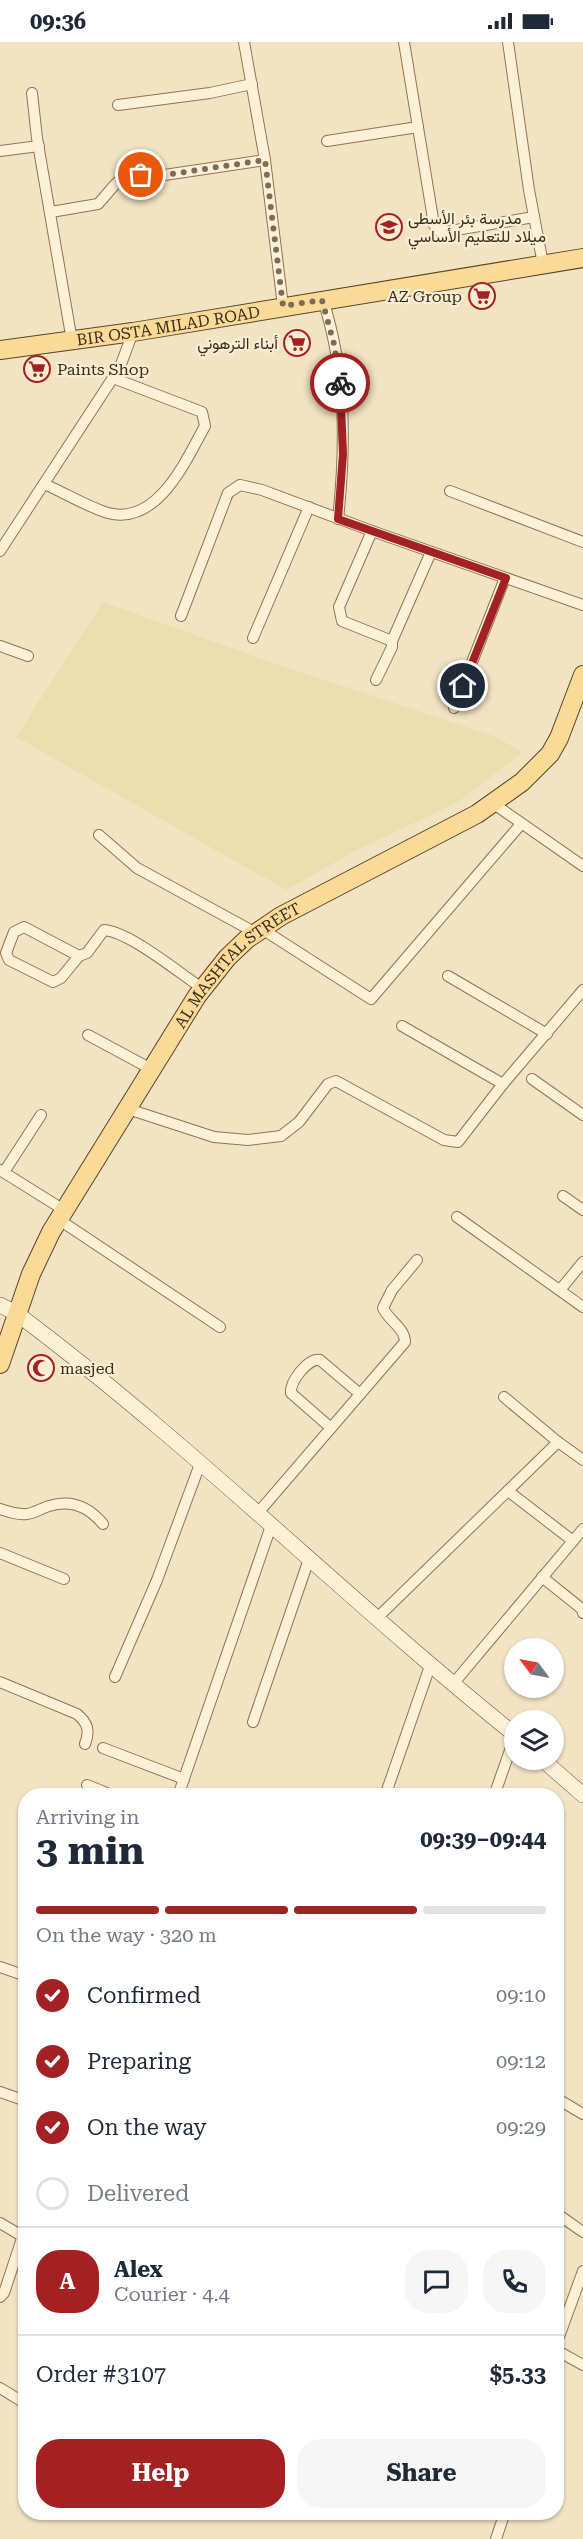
<!DOCTYPE html>
<meta charset="utf-8">
<style>
body{margin:0;font-family:"Roboto Serif",Vazirmatn,serif;background:#f6f6f7;color:#1f2937;height:100vh;display:flex;flex-direction:column;font-size:22px;white-space:nowrap}
*{box-sizing:border-box;margin:0}
p{font-size:20px;color:#747a83}
.icon{flex:none;width:33px;height:33px;fill:none;stroke:currentColor;stroke-width:2;stroke-linecap:round;stroke-linejoin:round}
.map{position:relative;flex:1;overflow:hidden}
.panel{position:absolute;left:18px;top:1746px;width:546px;height:732px;display:flex;flex-direction:column;background:#fff;border-radius:24px;box-shadow:0 2px 4px #0004}
.panel>*{flex:none}
.needle{width:39px;rotate:302deg}
.buttons{position:absolute;left:504px;top:1596px;display:grid;gap:12px}
.buttons a{display:grid;place-items:center;width:60px;height:60px;border-radius:50%;background:#fff;box-shadow:0 2px 4px #0004;font-size:30px}
.pin{position:absolute;display:grid;place-items:center;width:51px;height:51px;color:#fff;margin:-26px;border:3px solid #fff;border-radius:50%;box-shadow:0 2px 6px #0007}
.courier{position:absolute;display:grid;place-items:center;width:60px;height:60px;margin:-30px;border:4px solid #a42123;border-radius:50%;background:#fff;color:#222;box-shadow:0 2px 8px #0007}
.summary em{font-style:normal;font-weight:700}
.summary div{display:flex;flex-direction:column-reverse}
.summary{display:flex;align-items:center;justify-content:space-between;height:102px;padding:0 18px}
h1{font-size:39px;font-weight:700;line-height:45px}
.bar{display:grid;grid-template-columns:repeat(4,1fr);gap:9px 6px;align-content:center;height:72px;padding:0 18px}
.bar i{height:8px;border-radius:4px;background:#e0e1e3}
.bar .active{background:#a42123}
.bar p{grid-column:span 4}
.line{display:flex;align-items:center;gap:15px;padding:0 18px;border-top:2px solid #e0e1e3}
.line div{flex:1}
.round{display:grid;place-items:center;flex:none;width:63px;height:63px;border-radius:24px;background:#f6f6f7}
ol{padding:0 18px;list-style:none}
li{display:flex;align-items:center;gap:18px;height:66px}
li p{margin-inline-start:auto}
li .icon{padding:6px;border-radius:50%;background:#a42123;color:#fff;stroke-width:4}
li:last-child{color:#747a83}
li i{width:33px;height:33px;border:3px solid #e0e1e3;border-radius:50%}
.button{display:flex;gap:12px;margin-top:auto;padding:12px 18px}
.button a{flex:1;height:69px;border-radius:24px;background:#a42123;color:#fff;font-size:24px;font-weight:700;line-height:69px;text-align:center}
.button a+a{background:#f6f6f7;color:#1f2937}
.status{display:flex;justify-content:space-between;align-items:center;height:42px;padding:0 30px;background:#fff;direction:ltr}
.status svg{height:16px;fill:currentColor}
.map>svg:first-child{display:block}
.farmland{fill:#e9dfaf}
.lines{fill:none;stroke-linecap:round;stroke-linejoin:round}
.street-casing{stroke:#8f7457;stroke-width:12}
.secondary-casing{stroke:#71553b;stroke-width:16}
.primary-casing{stroke:#5c422c;stroke-width:20}
.street{stroke:#fcf1d7;stroke-width:10}
.secondary{stroke:#fcf1d7;stroke-width:15}
.primary{stroke:#f9da97;stroke-width:18}
.done{stroke:#7c6c57;stroke-width:6;stroke-dasharray:0 10.8}
.route{stroke:#a42123;stroke-width:8}
.labels{text-anchor:middle;dominant-baseline:central;stroke-width:4.5;stroke-linejoin:round;paint-order:stroke}
.poi-label{font-size:16px;fill:#3d2c1d;stroke:#f9eed3;text-anchor:start}
.street-label{font-size:16px;fill:#3d2c1d;stroke:#f9eed3}
</style>
<div class="status"><b>09:36</b><svg viewBox="0 0 49 12"><path d="M0 12V9h3v3zM5 12V6h3v6zM10 12V3h3v9zM15 12V0h3v12zM26 1h20v11H26zM47 4h2v5h-2z"/></svg></div>
<div class="map">
<svg width="583" height="2497" viewBox="0 0 583 2497">
<rect width="100%" height="100%" fill="#f2e4c3"/>
<!-- farmland -->
<path class="farmland" d="M103 560 271 620 491 693 523 710 458 760 357 808 286 848 16 695Z"/>
<g class="lines">
<defs>
<g id="street">
<path d="M244 0 265 118 283 264"/>
<path d="M404 0 434 183 439 189H450L534 175"/>
<path d="M508 0 529 148 543 222"/>
<path d="M32 51 37 96 72 299"/>
<path d="M118 63 210 51 252 42"/>
<path d="M327 99 418 85"/>
<path d="M0 109 39 104"/>
<path d="M51 170 98 162C118 141 118 129 151 135L265 118"/>
<path d="M323 258C346 329 346 403 338 477"/>
<path d="M44 442C63 450 90 466 108 471 158 484 186 418 205 384L202 370 113 336"/>
<path d="M450 449 583 500"/>
<path d="M372 489 339 565 342 579 392 599V605L376 638"/>
<path d="M0 509 120 325 133 290"/>
<path d="M181 574 228 451 240 443 262 448 372 489 583 563"/>
<path d="M253 596 309 465"/>
<path d="M392 599 431 510"/>
<path d="M0 604 28 614"/>
<path d="M454 666 505 536"/>
<path d="M494 762 583 824"/>
<path d="M99 793 137 826 256 891"/>
<path d="M262 887 371 957 521 782"/>
<path d="M79 914 24 885 14 890 6 911 9 918 53 940 61 936 79 914 87 911 104 888C130 890 179 931 202 946"/>
<path d="M448 934 547 992"/>
<path d="M402 984 503 1042"/>
<path d="M88 993 153 1028"/>
<path d="M532 1037 583 1073"/>
<path d="M128 1067 214 1095 248 1098 281 1094 299 1080 328 1042 336 1039 444 1098 458 1100 503 1042 583 948"/>
<path d="M0 1128 64 1168"/>
<path d="M4 1130 41 1073"/>
<path d="M563 1154 583 1168"/>
<path d="M457 1175 583 1265"/>
<path d="M58 1177 220 1285"/>
<path d="M560 1248 583 1220"/>
<path d="M331 1386 291 1351C290 1339 308 1316 320 1318L360 1352"/>
<path d="M558 1400 583 1418"/>
<path d="M508 1449 573 1499"/>
<path d="M0 1467C9 1470 18 1473 27 1472 35 1471 42 1466 49 1464 72 1457 89 1465 103 1482"/>
<path d="M257 1472 405 1300C405 1286 388 1278 383 1266L392 1248 417 1218"/>
<path d="M0 1511 64 1537"/>
<path d="M542 1535 582 1567 583 1571"/>
<path d="M377 1576 558 1400 504 1355"/>
<path d="M115 1635 157 1538 200 1422"/>
<path d="M0 1640 77 1672C88 1681 90 1689 85 1702"/>
<path d="M453 1642 583 1487"/>
<path d="M253 1680 309 1517"/>
<path d="M103 1706 184 1737"/>
<path d="M87 1743 114 1754"/>
<path d="M178 1754 271 1484"/>
<path d="M385 1754 430 1624"/>
<path d="M494 1754 514 1697"/>
<path d="M0 1925 26 1934"/>
<path d="M0 2050 26 2059"/>
<path d="M556 2056 583 2072"/>
<path d="M556 2171 583 2190"/>
<path d="M0 2181 22 2194"/>
<path d="M0 2255 4 2251 26 2184"/>
<path d="M556 2303 583 2229"/>
<path d="M556 2308 583 2323"/>
<path d="M0 2346 26 2362"/>
<path d="M496 2497 505 2470"/>
</g>
<g id="secondary">
<path d="M0 1263 16 1271C190 1401 345 1556 514 1692"/>
<path d="M543 1718 583 1753"/>
</g>
<g id="primary">
<path id="s1" d="M0 308 133 290 583 216"/>
<path id="s2" d="M0 1322 31 1232 51 1190 197 954 227 916 247 897 281 874 477 772 522 740 550 712 559 696 583 633"/>
</g>
</defs>
<!-- street casing -->
<use href="#street" class="street-casing"/>
<!-- secondary casing -->
<use href="#secondary" class="secondary-casing"/>
<!-- primary casing -->
<use href="#primary" class="primary-casing"/>
<!-- street -->
<use href="#street" class="street"/>
<!-- secondary -->
<use href="#secondary" class="secondary"/>
<!-- primary -->
<use href="#primary" class="primary"/>
</g>
<g class="lines">
<!-- done -->
<path class="done" d="M141 133 151 135 265 118 283 264 322 258 334 302 340 341"/>
<!-- route -->
<path class="route" d="M340 341 343 412 338 477 506 536 463 644"/>
</g>
<!-- icons -->
<defs>
<symbol id="school-ring" viewBox="-11 -11 22 22"><circle r="9.5" fill="#f9eed3" stroke="#a42123" stroke-width="1.5"/><path d="M0-5L7-2L0 1L-7-2ZM-4 1L0 2.5L4 1V4Q0 6-4 4Z" fill="#a42123"/></symbol>
<symbol id="supermarket-ring" viewBox="-11 -11 22 22"><circle r="9.5" fill="#f9eed3" stroke="#a42123" stroke-width="1.5"/><path d="M-6-5.5h2.5l.6 2H6L4.5 2H-2.5L-4.4-4H-6ZM-1.5 3.2a1.3 1.3 0 1 0 .1 0ZM3 3.2a1.3 1.3 0 1 0 .1 0Z" fill="#a42123"/></symbol>
<symbol id="mosque-ring" viewBox="-11 -11 22 22"><circle r="9.5" fill="#f9eed3" stroke="#a42123" stroke-width="1.5"/><path d="M3.5-4.9A6 6 0 1 0 3.5 4.9A5 5 0 1 1 3.5-4.9Z" fill="#a42123"/></symbol>
</defs>
<g fill-rule="evenodd">
<use href="#school-ring" x="374" y="170" width="30" height="30"/>
<use href="#supermarket-ring" x="467" y="239" width="30" height="30"/>
<use href="#supermarket-ring" x="282" y="286" width="30" height="30"/>
<use href="#supermarket-ring" x="22" y="312" width="30" height="30"/>
<use href="#mosque-ring" x="26" y="1311" width="30" height="30"/>
</g>
<g class="labels">
<!-- poi labels -->
<g class="poi-label">
<text x="408" y="176">مدرسة بئر الأسطى<tspan x="408" dy="18">ميلاد للتعليم الأساسي</tspan></text>
<text x="462" y="254" text-anchor="end">AZ Group</text>
<text x="278" y="301" text-anchor="end">أبناء الترهوني</text>
<text x="57" y="327">Paints Shop</text>
<text x="60" y="1326">masjed</text>
</g>
<!-- street labels -->
<g class="street-label">
<text stroke="none"><textPath href="#s1" startOffset="170">BIR OSTA MILAD ROAD</textPath></text>
<text stroke="none"><textPath href="#s2" startOffset="470">AL MASHTAL STREET</textPath></text>
</g>
</g>
</svg>
<div class="buttons">
<a><svg class="needle" viewBox="-14 -14 28 28"><path d="M0-13l5 13h-10z" fill="#e53935"/><path d="M0 13l5-13h-10z" fill="#747a83"/></svg></a>
<a><svg class="icon" aria-label="layers" viewBox="0 0 24 24"><path d="M12 4l9 5-9 5-9-5zM3 14l9 5 9-5"/></svg></a>
</div>
<div class="pin" style="left:141px;top:133px;background:#ea580c"><svg class="icon" aria-label="bag" viewBox="0 0 24 24"><path d="M5 8h14l-1 12H6zM9 8a3 3 0 0 1 6 0"/></svg></div>
<div class="pin" style="left:463px;top:644px;background:#1f2937"><svg class="icon" aria-label="home" viewBox="0 0 24 24"><path d="M3 11l9-7 9 7M6 9v11h12V9"/></svg></div>
<div class="courier" style="left:340px;top:341px"><svg class="icon" aria-label="bike" viewBox="0 0 24 24"><circle cx="6" cy="16" r="4"/><circle cx="18" cy="16" r="4"/><path d="M6 16l4-8h5l3 8M10 8l3 8H6M13 5h3"/></svg></div>
<section class="panel">
<div class="summary"><div><h1>3 min</h1><p>Arriving in</p></div><em>09:39–09:44</em></div>
<div class="bar"><i class="active"></i><i class="active"></i><i class="active"></i><i></i><p>On the way · 320 m</p></div>
<ol>
<li><svg class="icon" aria-label="check" viewBox="0 0 24 24"><path d="M5 12l5 5 9-10"/></svg>Confirmed<p>09:10</p></li>
<li><svg class="icon" aria-label="check" viewBox="0 0 24 24"><path d="M5 12l5 5 9-10"/></svg>Preparing<p>09:12</p></li>
<li><svg class="icon" aria-label="check" viewBox="0 0 24 24"><path d="M5 12l5 5 9-10"/></svg>On the way<p>09:29</p></li>
<li><i></i>Delivered</li>
</ol>
<div class="line" style="height:108px"><b class="round" style="background:#a42123;color:#fff">A</b><div><b>Alex</b><p>Courier · 4.4</p></div><a class="round"><svg class="icon" aria-label="chat" viewBox="0 0 24 24"><path d="M4 5h16v11H9l-5 4z"/></svg></a><a class="round"><svg class="icon" aria-label="phone" viewBox="0 0 24 24"><path d="M5 4h4l2 5-3 2q2 4 5 5l2-3 5 2v4C11 20 4 13 5 4z"/></svg></a></div>
<div class="line" style="height:78px"><div>Order #3107</div><b>$5.33</b></div>
<div class="button"><a>Help</a><a>Share</a></div>
</section>
</div>
